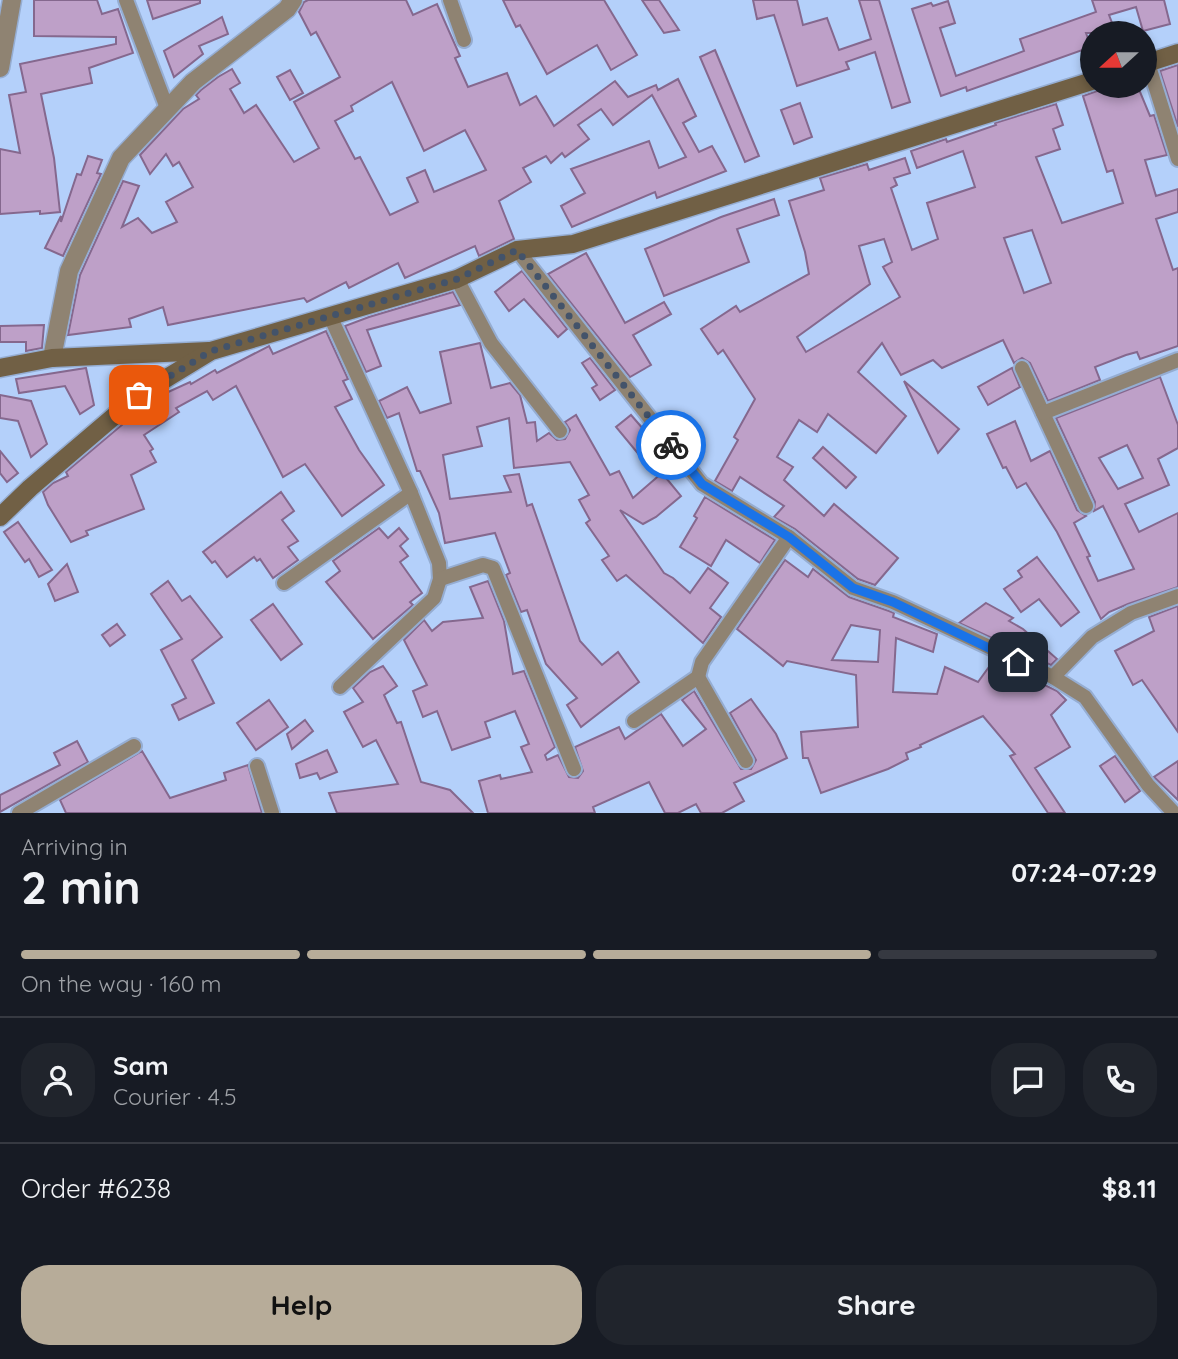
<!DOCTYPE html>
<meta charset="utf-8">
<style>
body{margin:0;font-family:Quicksand,sans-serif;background:#20242c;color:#f1f3f6;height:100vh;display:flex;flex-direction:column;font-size:26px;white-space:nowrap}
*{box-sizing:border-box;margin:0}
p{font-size:23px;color:#9ea1a6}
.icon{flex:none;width:38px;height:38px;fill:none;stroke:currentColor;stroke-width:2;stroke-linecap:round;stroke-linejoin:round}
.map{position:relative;height:813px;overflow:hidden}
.sheet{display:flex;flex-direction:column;background:#171b24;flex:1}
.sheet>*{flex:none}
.needle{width:46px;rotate:249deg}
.controls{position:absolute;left:1080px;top:21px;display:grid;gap:14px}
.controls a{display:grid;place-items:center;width:77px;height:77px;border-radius:50%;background:#171b24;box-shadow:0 4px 10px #0003;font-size:35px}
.pin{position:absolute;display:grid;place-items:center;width:60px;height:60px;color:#fff;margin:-30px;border-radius:14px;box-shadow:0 4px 10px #0006}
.courier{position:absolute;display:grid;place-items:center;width:70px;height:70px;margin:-35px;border:5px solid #1a73e8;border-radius:50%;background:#fff;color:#222;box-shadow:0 2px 9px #0007}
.headline em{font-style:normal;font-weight:800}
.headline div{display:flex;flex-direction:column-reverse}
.headline{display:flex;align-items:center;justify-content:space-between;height:119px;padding:0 21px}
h1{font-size:46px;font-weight:800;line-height:52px}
.bar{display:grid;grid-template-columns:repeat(4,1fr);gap:10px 7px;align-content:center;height:84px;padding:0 21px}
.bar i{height:9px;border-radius:5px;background:#363941}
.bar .on{background:#b7ac99}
.bar p{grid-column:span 4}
.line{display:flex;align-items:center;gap:18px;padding:0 21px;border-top:2px solid #363941}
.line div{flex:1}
.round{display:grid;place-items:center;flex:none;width:74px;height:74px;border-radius:28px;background:#20242c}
.primary-button{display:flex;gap:14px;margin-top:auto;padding:14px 21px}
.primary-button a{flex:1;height:80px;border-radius:28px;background:#b7ac99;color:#111;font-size:28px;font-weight:800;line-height:80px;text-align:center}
.primary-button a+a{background:#20242c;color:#f1f3f6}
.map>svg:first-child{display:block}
.building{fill:#bea0c8;stroke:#85688e;stroke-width:2;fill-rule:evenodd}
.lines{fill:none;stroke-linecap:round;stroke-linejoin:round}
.minor-casing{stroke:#95add2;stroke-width:18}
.tertiary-casing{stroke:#95add2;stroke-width:21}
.secondary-casing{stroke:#95add2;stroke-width:21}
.minor{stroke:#8f8372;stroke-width:14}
.tertiary{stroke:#8f8372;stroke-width:18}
.secondary{stroke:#716045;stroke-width:18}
.done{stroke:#43536a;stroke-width:7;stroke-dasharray:0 12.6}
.route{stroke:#1a73e8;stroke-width:9}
</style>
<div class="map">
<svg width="1178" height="813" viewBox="0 0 1178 813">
<rect width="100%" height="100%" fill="#b4d0fa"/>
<!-- building -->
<g class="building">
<path d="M34 0H97L102 14 118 9 133 53 89 68 92 83 41 94 54 158 60 212 40 214V211L0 214V149L20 153 9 95 26 92 20 64 116 44V37L34 36Z"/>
<path d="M147 0H200V3L153 19Z"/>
<path d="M308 0H406L413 15 437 4 460 56 455 58 468 87 507 73 520 105 536 96 554 126 615 81 628 97 656 85 658 90 678 79 696 116 683 123 699 152 712 146 726 171 657 198 655 192 572 227 561 206 585 193 571 169 649 141 659 168 686 157 652 95 613 125 601 109 578 125 589 139 565 157 562 153 551 163 546 156 523 168 531 182 499 201 514 239 479 256 475 246 405 278 398 263 349 288 346 282 307 302 304 298 168 325 163 307 129 319 131 327 68 335 80 275 123 181 139 186 122 227 138 218 152 233 177 222 166 202 193 187 179 162 173 166 166 154 150 174 140 155 183 109 199 99 196 95 201 90 218 77 232 69 240 83 230 89 244 113 256 105 294 162 319 148 294 102 340 77 316 32 311 35 299 12 304 2ZM392 82 424 151 465 130 486 170 434 192 425 170 407 178 418 202 390 215 360 157 355 159 335 121 353 111 351 106Z"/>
<path d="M503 0H604L637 55 611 70 597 45 547 74 520 25 516 27Z"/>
<path d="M642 0H659L679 30 664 33Z"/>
<path d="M753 0H797L803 25 827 18 839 50 871 39 859 0H879L910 102 892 108 875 52 846 62 849 69 797 86 774 15 757 19Z"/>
<path d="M1092 0H1164L1170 24 1143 31 1136 7 1109 15 1116 33H1086L1091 47 967 91 966 87 941 96 912 9 931 3 933 6 948 1 955 23 940 28 956 76 1024 51 1020 39 1096 12Z"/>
<path d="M222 17 228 34 199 46 203 54 174 77 164 51Z"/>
<path d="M715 50 759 156 745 162 700 57Z"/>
<path d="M1178 65V127L1160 71Z"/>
<path d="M290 70 303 93 290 100 277 77Z"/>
<path d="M1111 86H1118L1120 94 1138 87 1150 116 1154 115 1167 155 1145 160 1156 196 1178 189V212L1156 219 1173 270 1178 268V346L1140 359 1137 352 1126 355 1095 367 1100 380 1048 401 1030 363 1022 358 1014 363 1003 340 942 368 933 360 901 375 882 343 858 372 906 416 876 453 828 414 817 432 799 420 777 457 793 467 784 480 824 516 834 504 898 558 875 585 858 579 795 529 774 517 784 506 740 477 732 491 715 481 738 440 734 437 755 399 723 350 718 354 701 329 736 306 740 312 809 274 805 252 789 201 824 190 820 178 867 164 869 170 905 158 910 173 894 178 897 185 891 188 912 250 938 239 927 203 975 187 963 151 917 168 911 151 946 139 947 142 996 125 995 123 1056 104 1063 125 1053 129 1060 149 1036 157 1062 223 1123 203 1113 170 1107 172 1083 96ZM1032 230 1051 283 1024 293 1004 238ZM884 239 892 262 883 267 900 297 806 352 797 337 870 284 859 246Z"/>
<path d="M800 103 812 137 794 144 781 110Z"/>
<path d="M88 156 102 160 97 173 101 174 63 256 45 248 61 216V222L77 174 81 175Z"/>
<path d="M774 199 779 215 737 229 749 262 664 296 645 249 721 217Z"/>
<path d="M586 253 625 323 664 302 671 314 633 335 651 365 630 377 548 274Z"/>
<path d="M522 271 567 329 558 337 524 299 509 311 495 292Z"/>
<path d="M453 292 460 305 367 330 381 366 366 372 345 326 369 317Z"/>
<path d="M44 325 42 348 26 351V342H0V326Z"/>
<path d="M326 331 348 379 343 381 352 399 335 407 359 450 384 485 342 516 305 464 283 477 236 386 213 400 207 391 176 408 179 412 144 435 153 449 150 451 156 462 131 475 144 509 86 531 88 535 71 542 48 505 43 492 53 483 68 476 66 472 123 424 153 407 151 403 166 393 190 382 191 384 215 370 217 373 269 346 273 354Z"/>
<path d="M480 343 491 388 510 383 520 395 527 423 535 422 537 441 549 433 557 440 565 439 570 430 565 422 576 415 610 475 619 471 633 498 662 473 681 496 656 517 643 524 620 510 664 573 673 578 690 593 708 568 728 583 710 608 721 617 703 643 626 575 617 581 602 560 609 556 586 523 590 520 579 500 589 495 570 462 514 468 509 418 477 427 482 446 443 455 450 499 511 492 504 476 519 474 527 506 532 504 580 641 602 665 618 652 639 682 581 727 567 705 577 698 546 664 527 610 521 612 506 575 510 573 495 533 445 543 439 513 420 471H417L399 413 387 418 379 401 407 387 420 413 451 403 440 352Z"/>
<path d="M590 358 615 390 600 400 592 388 597 385 582 363Z"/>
<path d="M86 368 94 405 80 414 65 386 19 393 16 379Z"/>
<path d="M1012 368 1020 387 988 405 978 387Z"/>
<path d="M1160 377 1178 425V448L1158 459 1169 485 1125 504 1139 532 1178 513V587L1128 604 1109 612 1101 619 1057 532 1026 483 1017 488 1006 467 1003 468 987 434 1015 421 1031 461 1050 451 1077 510 1086 516 1074 523 1090 556 1087 557 1098 581 1134 569 1103 506 1094 511 1095 502 1056 418ZM1127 445 1143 478 1118 489 1099 458Z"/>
<path d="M904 381 959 429 938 453Z"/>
<path d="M0 395 31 401 47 444 31 457 18 421 0 418Z"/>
<path d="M631 415 671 461 655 474 616 427Z"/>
<path d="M823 447 856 477 846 488 813 458Z"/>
<path d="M0 451 18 473 7 482 0 473Z"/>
<path d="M281 492 294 511 282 520 298 541 288 547 298 560 273 578 260 559 257 561 254 557 227 577 215 561 212 563 203 552Z"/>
<path d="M705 497 775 540 760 563 726 540 711 566 680 547 697 518 694 516Z"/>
<path d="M18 522 52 570 39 577 29 559 25 562 4 532Z"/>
<path d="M379 528 388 538 399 528 408 539 400 546 408 556 400 562 422 593 410 602 413 605 373 639 326 582 340 571 333 561Z"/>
<path d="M1037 557 1079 612 1061 626 1039 599 1021 612 1004 589 1022 577 1018 571Z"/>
<path d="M785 560 808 577 813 569 849 597 889 611 894 613 893 617 937 634 933 652 896 638 893 692 937 694 945 667 978 682 994 660 1057 691 1066 700 1051 715 1070 747 1035 768 1065 813H1048L1010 756 1015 754 983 716 920 745 921 747 906 753 908 759 888 769 821 793 808 758H803L801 732 858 727 856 675 787 661 783 666 737 629ZM851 625 880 630 878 662 832 660Z"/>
<path d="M67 564 78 592 55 601 48 584Z"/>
<path d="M168 581 182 601 190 596 222 637 192 660 214 703 179 720 172 705 186 698 161 650 182 639 151 594Z"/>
<path d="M488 581 504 621 513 674 524 671 555 747 545 755 547 760 558 755 569 777 578 778 583 771 575 747 619 727 625 739 661 714 683 746 706 729 682 700 694 691 741 769H751L756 760 730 713 751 699 776 734 787 758 734 783 744 801 722 813H701L696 804 678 813H665L649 782 593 807 595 813H488L479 781 500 775 501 779 532 772 521 747 529 744 515 711 485 722 490 737 452 750 437 711 423 717 413 691 427 685 404 640 424 620 432 631 443 622 483 618 470 587Z"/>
<path d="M986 603 1013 618 1009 621 1023 629 1057 659 1051 665 959 623Z"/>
<path d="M273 604 302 644 281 660 251 620Z"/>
<path d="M1178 606V732L1142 680 1133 685 1115 651 1154 631 1149 617Z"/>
<path d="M117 624 125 635 110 646 102 635Z"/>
<path d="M383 666 397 686 384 695 397 723 401 722 421 782 450 790 473 813H337L329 793 398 784 376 740 363 747 344 712 363 702 353 688 370 672Z"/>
<path d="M269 700 288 727 256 750 237 723Z"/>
<path d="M305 720 313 731 292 749 287 734Z"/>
<path d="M77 741 88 762 0 812V795L60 765 54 753Z"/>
<path d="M327 750 337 772 320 779 317 773 300 778 296 764Z"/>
<path d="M142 751 170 798 226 780 224 773 248 765 262 813H66L60 800Z"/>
<path d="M1115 756 1140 791 1125 802 1100 766Z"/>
<path d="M1178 761V800L1154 777Z"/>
</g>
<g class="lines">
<defs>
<g id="minor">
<path d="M126 0 167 108"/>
<path d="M450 0 464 40"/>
<path d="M1148 63 1178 159"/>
<path d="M517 250 702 484 789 537 853 588 893 602 1053 677 1085 697 1148 785 1174 813"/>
<path d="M457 279 491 343 560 431"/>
<path d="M330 316 411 493 439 563 440 579 434 598 340 687"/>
<path d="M1022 368 1086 506"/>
<path d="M1043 413 1178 360"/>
<path d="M440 579 483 565 493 568 574 769"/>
<path d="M284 583 411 493"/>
<path d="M698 677 746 761"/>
<path d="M1053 677 1092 637 1131 613 1178 596"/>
<path d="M634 721 698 677 702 662 789 537"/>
<path d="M257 766 272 813"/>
<path d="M19 813 134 746"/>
</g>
<g id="tertiary">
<path d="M0 68 12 0"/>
<path d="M52 358 69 271 121 158 193 82 287 9 293 0"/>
</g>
<g id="secondary">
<path d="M1144 64 1178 53"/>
<path d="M0 368 52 358 209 351"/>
<path d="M0 517 30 488 139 395 211 351 457 279 517 250 573 244 1092 81"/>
</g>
</defs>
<!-- minor casing -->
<use href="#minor" class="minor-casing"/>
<!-- tertiary casing -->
<use href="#tertiary" class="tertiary-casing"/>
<!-- secondary casing -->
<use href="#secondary" class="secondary-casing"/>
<!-- minor -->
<use href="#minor" class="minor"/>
<!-- tertiary -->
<use href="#tertiary" class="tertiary"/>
<!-- secondary -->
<use href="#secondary" class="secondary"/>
</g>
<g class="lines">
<!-- done -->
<path class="done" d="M139 395 211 351 457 279 517 250 671 445"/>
<!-- route -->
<path class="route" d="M671 445 702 484 789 537 853 588 893 602 1018 662"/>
</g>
</svg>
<div class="controls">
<a><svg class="needle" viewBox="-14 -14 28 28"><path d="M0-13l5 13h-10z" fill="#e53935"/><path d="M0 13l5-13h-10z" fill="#9ea1a6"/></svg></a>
</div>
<div class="pin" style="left:139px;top:395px;background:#ea580c"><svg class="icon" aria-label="bag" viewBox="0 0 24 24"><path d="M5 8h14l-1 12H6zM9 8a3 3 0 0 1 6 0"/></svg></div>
<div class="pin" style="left:1018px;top:662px;background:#1f2937"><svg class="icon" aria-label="home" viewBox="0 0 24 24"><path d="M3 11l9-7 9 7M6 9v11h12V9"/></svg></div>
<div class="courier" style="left:671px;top:445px"><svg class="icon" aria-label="bike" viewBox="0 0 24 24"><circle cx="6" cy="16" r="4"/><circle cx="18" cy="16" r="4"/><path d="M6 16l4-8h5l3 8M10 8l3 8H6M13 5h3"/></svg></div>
</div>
<section class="sheet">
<div class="headline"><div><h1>2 min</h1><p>Arriving in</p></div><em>07:24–07:29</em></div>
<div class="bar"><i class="on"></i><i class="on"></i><i class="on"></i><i></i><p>On the way · 160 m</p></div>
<div class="line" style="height:126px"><a class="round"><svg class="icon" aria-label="person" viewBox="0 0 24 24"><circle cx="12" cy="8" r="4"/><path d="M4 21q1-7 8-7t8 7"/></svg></a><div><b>Sam</b><p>Courier · 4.5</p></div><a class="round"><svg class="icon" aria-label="chat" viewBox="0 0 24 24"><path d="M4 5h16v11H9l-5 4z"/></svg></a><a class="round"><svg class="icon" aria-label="phone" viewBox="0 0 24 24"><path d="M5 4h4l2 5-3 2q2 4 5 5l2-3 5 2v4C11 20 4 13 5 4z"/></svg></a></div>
<div class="line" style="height:91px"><div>Order #6238</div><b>$8.11</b></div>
<div class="primary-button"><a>Help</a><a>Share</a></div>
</section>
